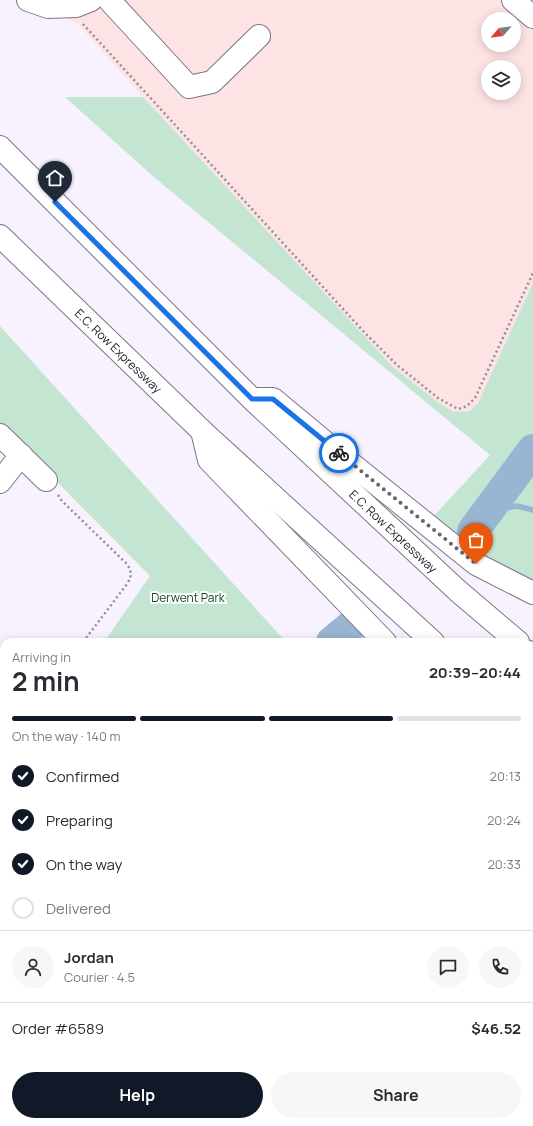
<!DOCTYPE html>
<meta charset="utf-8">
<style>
body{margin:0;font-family:Manrope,sans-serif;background:#f7f7f7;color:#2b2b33;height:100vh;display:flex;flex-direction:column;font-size:15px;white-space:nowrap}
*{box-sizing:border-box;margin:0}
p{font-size:13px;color:#7c7c81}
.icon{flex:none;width:22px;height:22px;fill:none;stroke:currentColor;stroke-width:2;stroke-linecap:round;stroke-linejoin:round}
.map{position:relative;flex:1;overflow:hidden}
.panel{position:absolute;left:0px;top:638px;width:533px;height:488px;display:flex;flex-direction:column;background:#fff;border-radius:12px 12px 0 0;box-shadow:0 2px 10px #0003}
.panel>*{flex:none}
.needle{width:26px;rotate:242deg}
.buttons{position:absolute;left:481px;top:12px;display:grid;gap:8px}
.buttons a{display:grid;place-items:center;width:40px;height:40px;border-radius:50%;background:#fff;box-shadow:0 2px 10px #0003;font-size:20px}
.pin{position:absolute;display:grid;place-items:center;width:34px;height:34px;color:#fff;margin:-41px -17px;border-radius:50% 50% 50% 0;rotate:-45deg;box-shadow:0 0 4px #0007}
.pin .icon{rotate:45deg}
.courier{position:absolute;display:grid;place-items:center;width:40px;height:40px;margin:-20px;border:3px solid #1a73e8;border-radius:50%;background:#fff;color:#222;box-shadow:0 1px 5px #0007}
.headline em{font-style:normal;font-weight:700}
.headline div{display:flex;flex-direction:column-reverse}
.headline{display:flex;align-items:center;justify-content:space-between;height:68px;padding:0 12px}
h1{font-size:26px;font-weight:700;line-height:30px}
.bar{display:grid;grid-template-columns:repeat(4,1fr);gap:6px 4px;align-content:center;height:48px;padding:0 12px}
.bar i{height:5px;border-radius:3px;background:#e1e1e2}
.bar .selected{background:#111827}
.bar p{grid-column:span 4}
.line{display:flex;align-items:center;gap:10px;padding:0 12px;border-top:1px solid #e1e1e2}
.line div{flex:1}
.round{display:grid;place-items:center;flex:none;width:42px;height:42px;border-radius:21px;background:#f7f7f7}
ol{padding:0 12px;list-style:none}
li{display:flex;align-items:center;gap:12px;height:44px}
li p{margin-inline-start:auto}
li .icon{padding:4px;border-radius:50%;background:#111827;color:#fff;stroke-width:4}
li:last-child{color:#7c7c81}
li i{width:22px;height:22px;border:2px solid #e1e1e2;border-radius:50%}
.action{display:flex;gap:8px;margin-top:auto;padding:8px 12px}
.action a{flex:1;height:46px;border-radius:24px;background:#111827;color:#fff;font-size:16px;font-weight:700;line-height:46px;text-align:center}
.action a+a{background:#f7f7f7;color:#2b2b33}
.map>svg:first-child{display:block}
.industrial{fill:#fee3e4;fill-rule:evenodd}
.green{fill:#c4e5d2}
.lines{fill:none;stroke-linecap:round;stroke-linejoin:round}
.stream{stroke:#98b5d2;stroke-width:5.5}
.river{stroke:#98b5d2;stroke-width:32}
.minor-casing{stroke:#7d7586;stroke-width:24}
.highway-casing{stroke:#7d7586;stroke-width:24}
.path{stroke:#938e97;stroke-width:2.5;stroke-dasharray:2 3;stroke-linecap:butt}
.minor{stroke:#fff;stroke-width:22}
.highway{stroke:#fff;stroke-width:22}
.done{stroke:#69656d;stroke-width:4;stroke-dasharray:0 7.2}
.route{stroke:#1a73e8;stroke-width:5}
.labels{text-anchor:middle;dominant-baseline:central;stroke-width:4;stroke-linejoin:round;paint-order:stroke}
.street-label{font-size:12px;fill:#1c191f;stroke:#fff}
.park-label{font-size:12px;fill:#0a3e29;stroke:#fff}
</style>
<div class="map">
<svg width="533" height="1126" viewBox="0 0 533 1126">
<rect width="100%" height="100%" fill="#f7f2fd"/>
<!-- industrial -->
<path class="industrial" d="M39 0H533V283L478 403 470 411 454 412 439 403 393 367 143 97 80 26ZM488 19H514V45H488ZM488 67H514V93H488Z"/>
<!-- green -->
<g class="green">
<path d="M65 97H143L393 367 439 403 454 412 470 411 478 403 533 283V582L472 549 433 517 490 455 155 178Z"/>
<path d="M0 326 286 642H104L150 576 0 424Z"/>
<path d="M4 783V1122H529V910L533 914V1126H0V789Z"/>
</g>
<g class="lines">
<!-- stream -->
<path class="stream" d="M488 511 517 506 533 510"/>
<!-- river -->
<g class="river">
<path d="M473 531 533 450"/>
<path d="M332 642 349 628"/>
<path d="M0 1074 4 1071"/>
</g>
<defs>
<g id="minor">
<path d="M28 0 48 7 76 6 91 0"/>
<path d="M109 0 189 87 212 82 259 36"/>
<path d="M513 0 533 17"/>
<path d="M0 435 46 480"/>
<path d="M0 482 21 455"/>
</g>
<g id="highway">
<path id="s1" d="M0 147 252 399 458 591 518 642"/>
<path id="s2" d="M0 236 202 431 433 642"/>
<path d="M258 399H273L338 453 476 564 533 593"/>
<path d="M202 431 209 460 385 642"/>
<path d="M529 652 533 655"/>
<path d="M529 726 533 729"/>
<path d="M529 799 533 803"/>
</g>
</defs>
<!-- minor casing -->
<use href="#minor" class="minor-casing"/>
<!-- highway casing -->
<use href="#highway" class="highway-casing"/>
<!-- path -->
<g class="path">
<path d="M83 24 364 332 397 365 438 398 458 409 467 406 475 398 533 273"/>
<path d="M58 495 62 501 127 564C132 572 132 576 127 584L83 642"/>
<path d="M0 753 4 748"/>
<path d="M0 1125 6 1122"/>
<path d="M166 1126 169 1122"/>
</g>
<!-- minor -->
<use href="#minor" class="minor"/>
<!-- highway -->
<use href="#highway" class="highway"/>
</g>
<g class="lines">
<!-- done -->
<path class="done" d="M339 453 476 564"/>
<!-- route -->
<path class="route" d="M55 202 252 399H273L339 453"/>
</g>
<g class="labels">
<!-- street labels -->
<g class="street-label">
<text stroke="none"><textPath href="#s2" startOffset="165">E.C. Row Expressway</textPath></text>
<text stroke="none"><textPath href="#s1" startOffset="550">E.C. Row Expressway</textPath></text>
</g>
<!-- park labels -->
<g class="park-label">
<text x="188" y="597">Derwent Park</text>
</g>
</g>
</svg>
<div class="buttons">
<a><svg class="needle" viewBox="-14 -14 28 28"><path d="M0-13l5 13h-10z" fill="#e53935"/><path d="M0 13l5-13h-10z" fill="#7c7c81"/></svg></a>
<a><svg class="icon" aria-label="layers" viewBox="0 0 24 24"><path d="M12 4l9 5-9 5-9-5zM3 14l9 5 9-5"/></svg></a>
</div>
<div class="pin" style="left:476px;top:564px;background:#ea580c"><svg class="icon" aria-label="bag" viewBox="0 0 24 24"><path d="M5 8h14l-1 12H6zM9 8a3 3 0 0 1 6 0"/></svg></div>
<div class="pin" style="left:55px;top:202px;background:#1f2937"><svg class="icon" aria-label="home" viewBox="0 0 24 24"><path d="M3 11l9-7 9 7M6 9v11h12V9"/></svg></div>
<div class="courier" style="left:339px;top:453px"><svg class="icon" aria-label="bike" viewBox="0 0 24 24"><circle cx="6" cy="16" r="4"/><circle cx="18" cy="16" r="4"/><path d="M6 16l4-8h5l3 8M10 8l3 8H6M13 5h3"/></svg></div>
<section class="panel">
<div class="headline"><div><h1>2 min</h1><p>Arriving in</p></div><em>20:39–20:44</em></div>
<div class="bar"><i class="selected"></i><i class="selected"></i><i class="selected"></i><i></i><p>On the way · 140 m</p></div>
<ol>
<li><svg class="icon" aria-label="check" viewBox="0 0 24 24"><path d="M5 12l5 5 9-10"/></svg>Confirmed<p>20:13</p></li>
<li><svg class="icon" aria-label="check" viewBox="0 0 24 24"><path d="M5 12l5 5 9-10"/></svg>Preparing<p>20:24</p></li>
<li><svg class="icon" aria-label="check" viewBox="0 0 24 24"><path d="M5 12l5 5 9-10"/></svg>On the way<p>20:33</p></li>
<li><i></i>Delivered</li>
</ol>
<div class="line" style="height:72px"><a class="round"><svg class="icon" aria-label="person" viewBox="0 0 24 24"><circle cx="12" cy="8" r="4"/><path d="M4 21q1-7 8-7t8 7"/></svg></a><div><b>Jordan</b><p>Courier · 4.5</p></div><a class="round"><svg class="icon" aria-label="chat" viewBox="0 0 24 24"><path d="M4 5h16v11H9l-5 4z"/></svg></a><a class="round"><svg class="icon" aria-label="phone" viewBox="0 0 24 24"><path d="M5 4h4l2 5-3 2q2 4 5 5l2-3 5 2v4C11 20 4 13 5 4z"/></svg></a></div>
<div class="line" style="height:52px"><div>Order #6589</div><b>$46.52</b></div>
<div class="action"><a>Help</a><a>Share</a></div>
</section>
</div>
